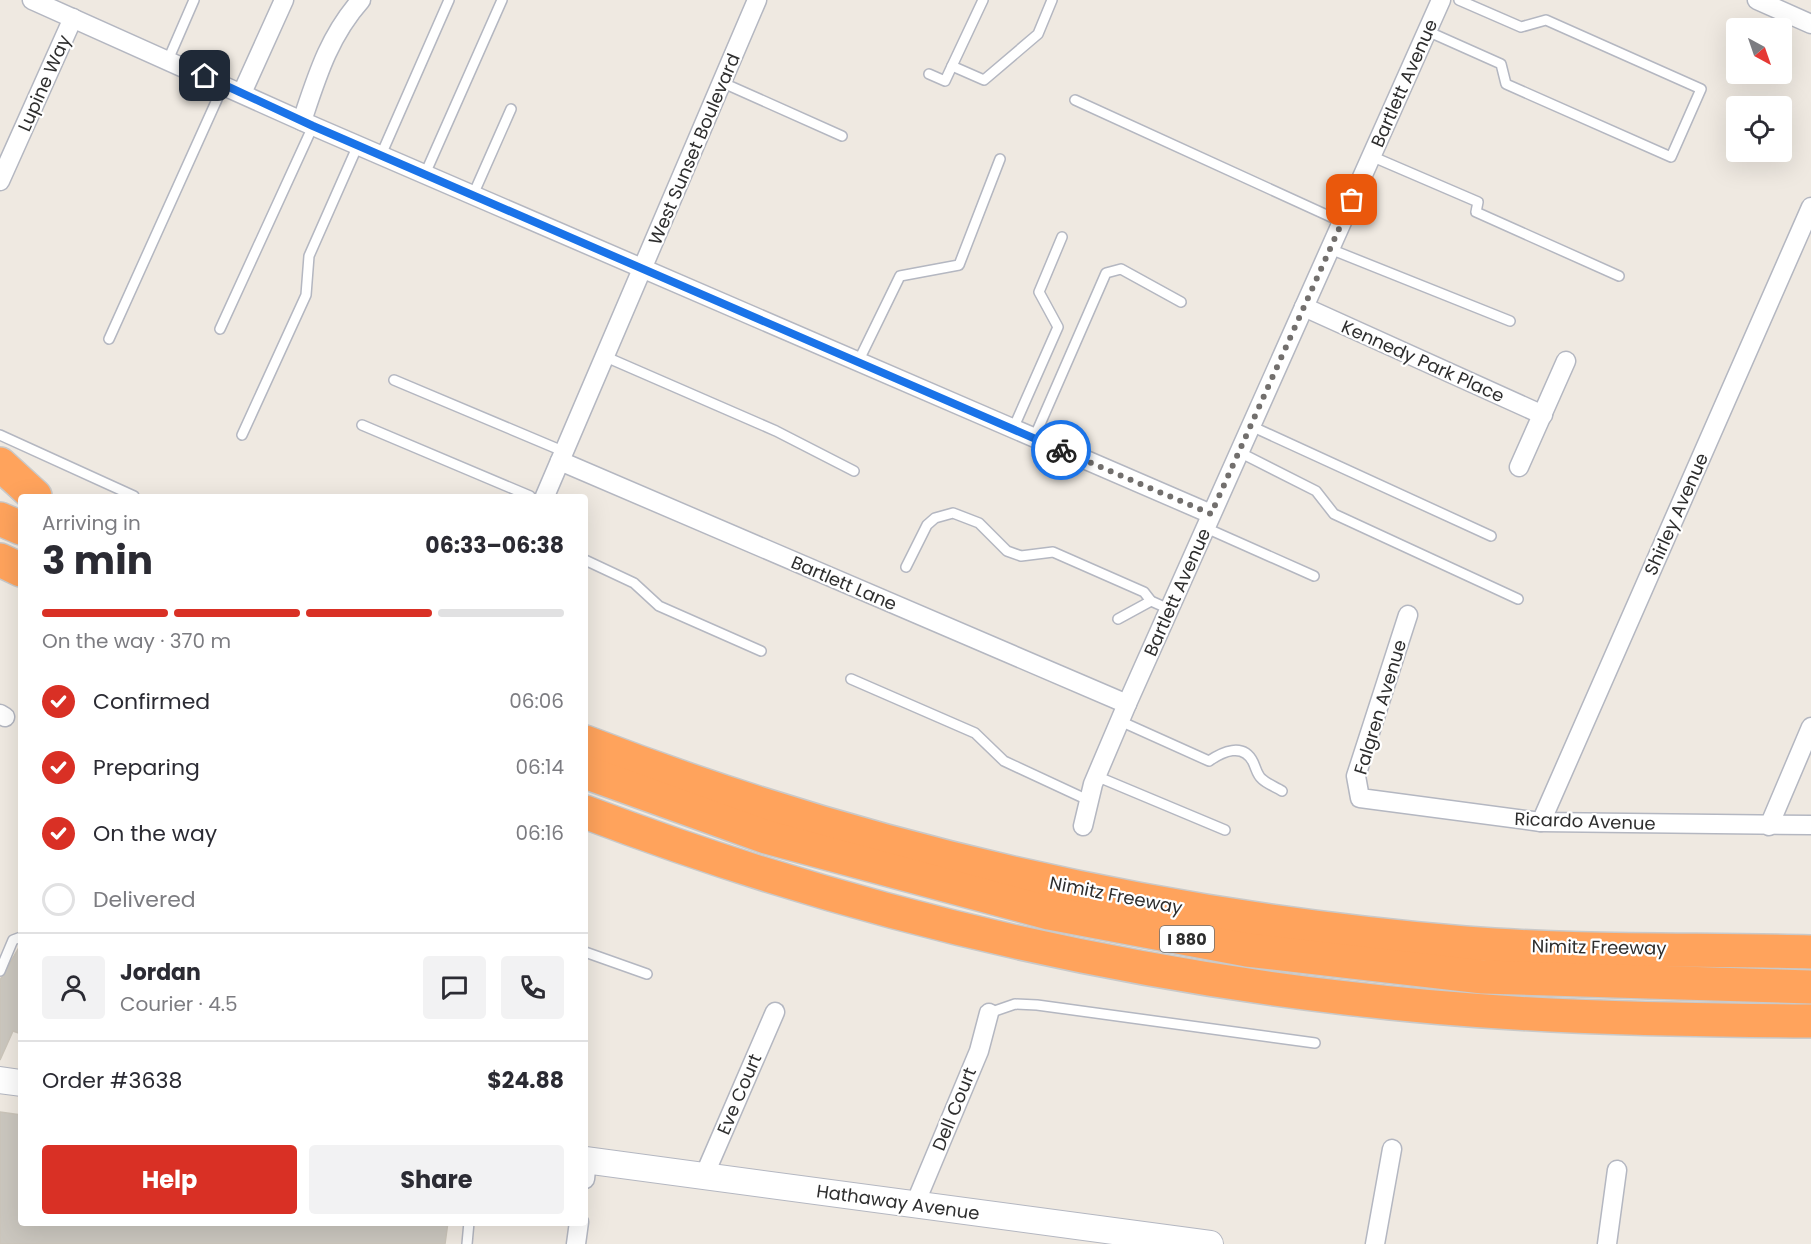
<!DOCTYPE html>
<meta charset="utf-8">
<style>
body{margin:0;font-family:Poppins,sans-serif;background:#f2f2f3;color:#2b2b33;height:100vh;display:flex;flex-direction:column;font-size:22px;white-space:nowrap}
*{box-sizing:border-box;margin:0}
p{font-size:20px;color:#7c7c81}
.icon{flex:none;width:33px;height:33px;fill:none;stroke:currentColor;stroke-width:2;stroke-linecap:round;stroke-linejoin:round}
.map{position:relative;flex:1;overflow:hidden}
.panel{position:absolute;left:18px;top:494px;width:570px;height:732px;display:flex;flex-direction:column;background:#fff;border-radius:6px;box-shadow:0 6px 24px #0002}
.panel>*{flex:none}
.needle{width:39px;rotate:140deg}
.fabs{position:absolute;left:1726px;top:18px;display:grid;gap:12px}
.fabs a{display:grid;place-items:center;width:66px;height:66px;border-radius:6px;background:#fff;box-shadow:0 6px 24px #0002;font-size:30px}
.pin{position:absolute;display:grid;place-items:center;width:51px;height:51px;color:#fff;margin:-26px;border-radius:12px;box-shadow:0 3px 9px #0006}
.courier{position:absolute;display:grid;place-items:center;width:60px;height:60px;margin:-30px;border:4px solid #1a73e8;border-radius:50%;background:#fff;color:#222;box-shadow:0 2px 8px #0007}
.overview em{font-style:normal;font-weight:700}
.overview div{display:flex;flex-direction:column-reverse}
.overview{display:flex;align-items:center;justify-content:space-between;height:102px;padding:0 24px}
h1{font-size:39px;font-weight:700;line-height:45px}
.bar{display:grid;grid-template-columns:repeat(4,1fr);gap:9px 6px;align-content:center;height:72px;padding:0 24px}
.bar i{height:8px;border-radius:4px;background:#e1e1e2}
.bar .current{background:#d93025}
.bar p{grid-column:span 4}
.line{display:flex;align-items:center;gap:15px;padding:0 24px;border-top:2px solid #e1e1e2}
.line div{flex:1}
.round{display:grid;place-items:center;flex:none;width:63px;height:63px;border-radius:6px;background:#f2f2f3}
ol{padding:0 24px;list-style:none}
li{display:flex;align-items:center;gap:18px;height:66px}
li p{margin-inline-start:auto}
li .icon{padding:6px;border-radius:50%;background:#d93025;color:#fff;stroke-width:4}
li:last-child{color:#7c7c81}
li i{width:33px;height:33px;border:3px solid #e1e1e2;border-radius:50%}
.primary-button{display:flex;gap:12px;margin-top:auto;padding:12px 24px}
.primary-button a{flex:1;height:69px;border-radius:6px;background:#d93025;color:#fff;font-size:24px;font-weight:700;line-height:69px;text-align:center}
.primary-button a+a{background:#f2f2f3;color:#2b2b33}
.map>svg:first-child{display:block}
.building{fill:#cbc7bf;stroke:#cbc5ba;stroke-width:1.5}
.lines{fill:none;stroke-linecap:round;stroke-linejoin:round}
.lane-casing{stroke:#b4b7c1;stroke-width:12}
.street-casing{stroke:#b4b7c1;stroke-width:21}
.secondary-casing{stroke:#b4b7c1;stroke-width:28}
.highway-casing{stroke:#c9c9c9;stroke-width:36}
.lane{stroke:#fff;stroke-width:9}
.street{stroke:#fff;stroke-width:18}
.secondary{stroke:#fff;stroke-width:26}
.highway{stroke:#ffa35c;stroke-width:33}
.done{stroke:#726f6d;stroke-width:6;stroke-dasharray:0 10.8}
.route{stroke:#1a73e8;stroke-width:8}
.labels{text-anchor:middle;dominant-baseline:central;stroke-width:4.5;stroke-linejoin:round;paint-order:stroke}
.shield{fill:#fff;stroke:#6d6d6d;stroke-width:1.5}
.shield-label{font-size:16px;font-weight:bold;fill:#2e2e2e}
.street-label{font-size:18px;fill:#2e2e2e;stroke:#fff}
</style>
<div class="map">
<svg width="1811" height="1244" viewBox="0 0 1811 1244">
<rect width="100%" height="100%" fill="#efe9e1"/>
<!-- building -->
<g class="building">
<path d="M21 944V1034L13 1031 0 1060V980Z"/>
<path d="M0 1112 21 1115V1222H448L445 1244H0Z"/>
</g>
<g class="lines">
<defs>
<g id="lane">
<path d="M983 0 952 66 984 80 1038 34 1052 0"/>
<path d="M1427 31 1501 64 1506 84 1671 157 1701 89 1546 20 1521 27 1459 0"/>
<path d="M168 60 194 0"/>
<path d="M929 74 945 81 952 66"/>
<path d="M721 82 842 136"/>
<path d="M1075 100 1342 222"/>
<path d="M381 155 449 0"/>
<path d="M1371 156 1478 202 1476 212 1619 276"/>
<path d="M425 174 502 0"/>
<path d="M473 195 511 109"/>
<path d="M1330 249 1510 321"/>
<path d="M220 329 313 126"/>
<path d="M109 339 224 84"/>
<path d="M606 357 776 431 854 471"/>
<path d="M858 362 900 276 959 265 1000 159"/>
<path d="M394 380 565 452"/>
<path d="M362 425 530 496"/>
<path d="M1251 426 1491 536"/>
<path d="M1013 429 1058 327 1039 292 1062 237"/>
<path d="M0 435 134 496"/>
<path d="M242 435 306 295 309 256 358 145"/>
<path d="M1034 438 1106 273 1121 269 1181 302"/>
<path d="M1239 452 1316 491 1334 514 1518 599"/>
<path d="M1206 528 1314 576"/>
<path d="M585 560 634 583 659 606 761 651"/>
<path d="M906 567 927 525 935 518 953 513 979 523 1007 551 1021 556 1053 552 1144 592 1151 601 1169 609"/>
<path d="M1118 619 1151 601"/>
<path d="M851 679 975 733 1004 761 1090 801"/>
<path d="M1120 721 1209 761C1222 752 1243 742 1253 762 1256 768 1257 775 1262 779 1267 784 1276 787 1282 791"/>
<path d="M1096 776 1225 830"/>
<path d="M585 952 647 974"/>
<path d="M0 971 13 940 21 937"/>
<path d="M989 1013 1015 1004 1037 1005 1315 1043"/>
<path d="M467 1244 469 1222"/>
</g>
<g id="street">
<path d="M32 0 313 126 1211 514"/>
<path d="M1757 0 1811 24"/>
<path d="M242 93 284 0"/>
<path d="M302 121C317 76 329 36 361 0"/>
<path d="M0 181 73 18"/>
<path d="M1304 307 1543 415"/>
<path d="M560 461 1127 704"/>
<path d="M1519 467 1566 361"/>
<path d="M545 496 757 0"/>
<path d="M1408 615 1356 776 1360 798 1541 822 1811 825"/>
<path d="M0 714 5 717"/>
<path d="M1541 822 1811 207"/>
<path d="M1083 826 1093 784 1127 704 1441 0"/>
<path d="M1769 826 1811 727"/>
<path d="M704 1176 775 1012"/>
<path d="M585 1179 587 1160"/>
<path d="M915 1204 979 1051 989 1013"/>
<path d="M576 1244 579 1222"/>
<path d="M1375 1244 1392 1149"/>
<path d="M1607 1244 1617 1170"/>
</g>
<g id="secondary">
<path d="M0 1080 21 1083"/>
<path d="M585 1160 1210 1244"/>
</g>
<g id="highway">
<path d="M0 464 35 496"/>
<path d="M0 519 21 528"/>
<path d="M0 560 21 570"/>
<path d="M585 742C871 852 1160 918 1465 943 1580 952 1696 949 1811 952"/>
<path d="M585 772 766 837 1049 913 1247 950 1483 977 1811 987"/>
<path d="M585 812C830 905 1086 968 1346 998 1501 1017 1656 1020 1811 1021"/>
</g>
</defs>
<!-- lane casing -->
<use href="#lane" class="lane-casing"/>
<!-- street casing -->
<use href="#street" class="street-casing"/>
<!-- secondary casing -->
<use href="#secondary" class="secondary-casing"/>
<!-- highway casing -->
<use href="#highway" class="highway-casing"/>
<!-- lane -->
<use href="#lane" class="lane"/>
<!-- street -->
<use href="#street" class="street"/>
<!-- secondary -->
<use href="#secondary" class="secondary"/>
<!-- highway -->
<use href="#highway" class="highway"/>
</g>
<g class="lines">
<!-- done -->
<path class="done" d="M1061 450 1211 514 1352 200"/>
<!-- route -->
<path class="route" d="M205 76 313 126 1061 450"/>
</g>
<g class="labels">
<!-- shield labels -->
<rect class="shield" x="1160" y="926" width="54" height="26" rx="4.5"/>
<g class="shield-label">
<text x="1187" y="939">I 880</text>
</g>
<!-- street labels -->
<g class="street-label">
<text transform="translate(44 83) rotate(-66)">Lupine Way</text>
<text transform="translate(1404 83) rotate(-66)">Bartlett Avenue</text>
<text transform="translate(694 149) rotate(-67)">West Sunset Boulevard</text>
<text transform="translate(1423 361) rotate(24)">Kennedy Park Place</text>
<text transform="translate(1676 514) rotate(-66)">Shirley Avenue</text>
<text transform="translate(844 583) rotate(23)">Bartlett Lane</text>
<text transform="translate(1177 592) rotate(-66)">Bartlett Avenue</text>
<text transform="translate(1380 707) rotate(-73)">Falgren Avenue</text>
<text transform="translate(1585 821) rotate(2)">Ricardo Avenue</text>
<text transform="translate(1116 895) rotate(11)">Nimitz Freeway</text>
<text transform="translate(1599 947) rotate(1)">Nimitz Freeway</text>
<text transform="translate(739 1094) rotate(-67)">Eve Court</text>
<text transform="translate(954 1109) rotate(-68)">Dell Court</text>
<text transform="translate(898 1202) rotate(8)">Hathaway Avenue</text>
</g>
</g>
</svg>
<div class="fabs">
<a><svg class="needle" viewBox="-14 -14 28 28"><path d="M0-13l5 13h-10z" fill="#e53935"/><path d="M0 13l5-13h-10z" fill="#7c7c81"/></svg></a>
<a><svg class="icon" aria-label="locate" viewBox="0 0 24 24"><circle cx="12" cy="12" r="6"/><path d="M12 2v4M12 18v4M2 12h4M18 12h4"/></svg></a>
</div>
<div class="pin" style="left:1352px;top:200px;background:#ea580c"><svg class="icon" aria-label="bag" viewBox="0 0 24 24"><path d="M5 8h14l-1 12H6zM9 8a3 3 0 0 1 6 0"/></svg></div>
<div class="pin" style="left:205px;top:76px;background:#1f2937"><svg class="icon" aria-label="home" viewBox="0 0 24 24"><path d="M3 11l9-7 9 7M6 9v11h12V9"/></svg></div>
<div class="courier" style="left:1061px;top:450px"><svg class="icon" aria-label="bike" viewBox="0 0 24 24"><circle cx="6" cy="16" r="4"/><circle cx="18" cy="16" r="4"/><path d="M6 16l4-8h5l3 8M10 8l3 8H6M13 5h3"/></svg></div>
<section class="panel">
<div class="overview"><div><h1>3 min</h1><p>Arriving in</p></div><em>06:33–06:38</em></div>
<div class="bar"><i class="current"></i><i class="current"></i><i class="current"></i><i></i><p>On the way · 370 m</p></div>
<ol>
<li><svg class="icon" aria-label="check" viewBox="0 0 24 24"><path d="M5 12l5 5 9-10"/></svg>Confirmed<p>06:06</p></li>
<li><svg class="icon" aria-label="check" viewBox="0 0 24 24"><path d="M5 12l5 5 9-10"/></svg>Preparing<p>06:14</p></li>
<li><svg class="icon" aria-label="check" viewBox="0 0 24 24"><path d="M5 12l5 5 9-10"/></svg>On the way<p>06:16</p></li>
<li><i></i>Delivered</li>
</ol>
<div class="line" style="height:108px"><a class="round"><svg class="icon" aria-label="person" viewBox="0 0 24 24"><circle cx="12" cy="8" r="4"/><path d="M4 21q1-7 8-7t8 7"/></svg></a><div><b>Jordan</b><p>Courier · 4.5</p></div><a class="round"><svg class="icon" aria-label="chat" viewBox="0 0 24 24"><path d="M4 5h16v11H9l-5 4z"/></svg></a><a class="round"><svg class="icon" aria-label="phone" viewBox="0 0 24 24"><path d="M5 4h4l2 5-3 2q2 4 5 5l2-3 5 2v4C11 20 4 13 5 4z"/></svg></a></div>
<div class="line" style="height:78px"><div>Order #3638</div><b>$24.88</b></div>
<div class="primary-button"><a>Help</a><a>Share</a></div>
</section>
</div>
